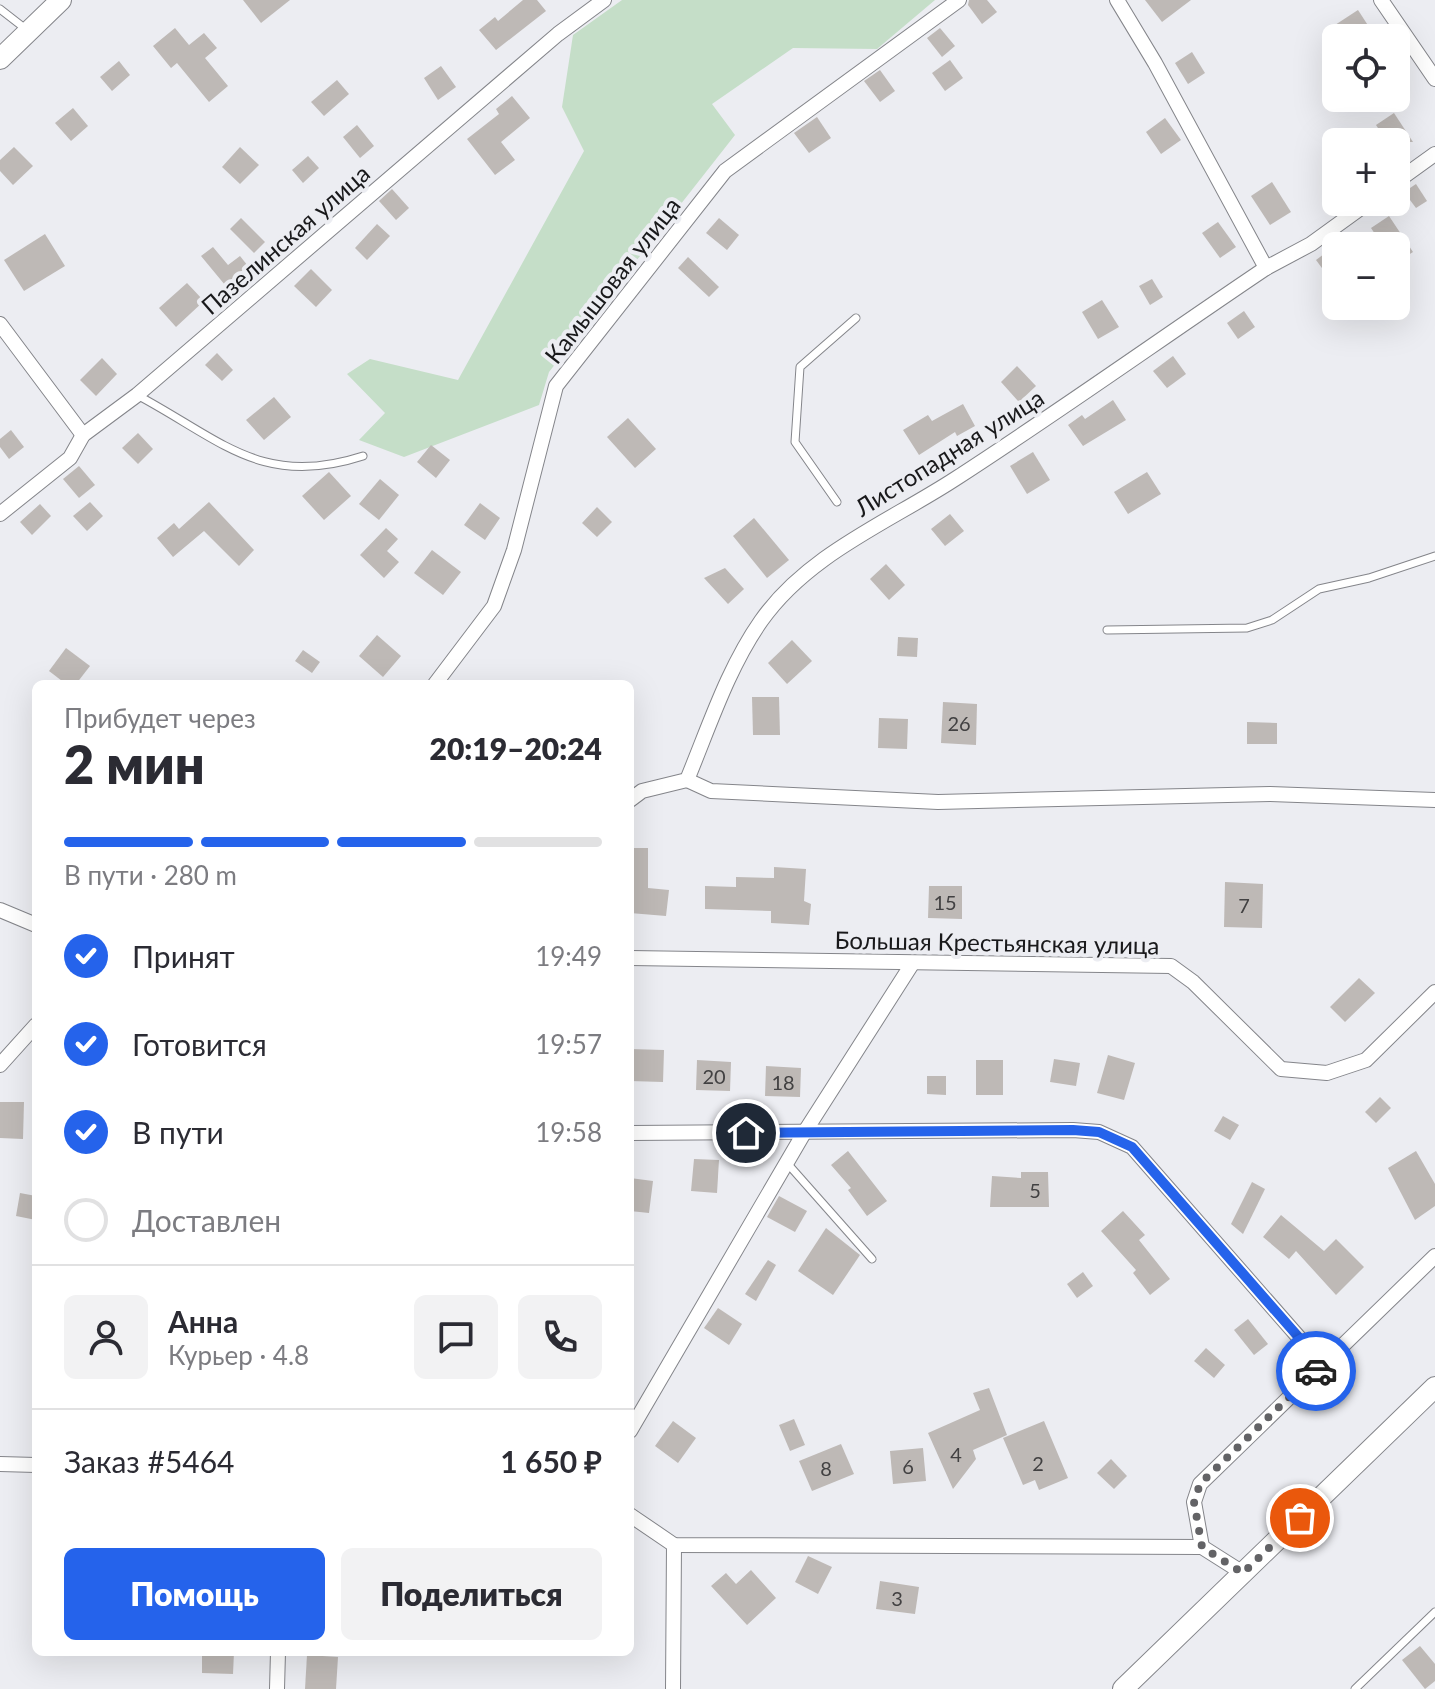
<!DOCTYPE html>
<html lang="ru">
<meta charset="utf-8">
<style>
body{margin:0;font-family:Lato,sans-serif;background:#f2f2f3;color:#2b2b33;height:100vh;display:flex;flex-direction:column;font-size:30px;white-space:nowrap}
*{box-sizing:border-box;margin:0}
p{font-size:26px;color:#7c7c81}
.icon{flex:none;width:44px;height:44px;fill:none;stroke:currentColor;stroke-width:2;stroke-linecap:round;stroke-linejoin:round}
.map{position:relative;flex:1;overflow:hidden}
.panel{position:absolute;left:32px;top:680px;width:602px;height:976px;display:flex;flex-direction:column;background:#fff;border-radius:12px;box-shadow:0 8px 32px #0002}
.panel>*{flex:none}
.buttons{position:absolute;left:1322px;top:24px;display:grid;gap:16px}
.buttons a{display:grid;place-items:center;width:88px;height:88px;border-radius:12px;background:#fff;box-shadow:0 8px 32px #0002;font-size:40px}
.pin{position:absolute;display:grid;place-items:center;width:68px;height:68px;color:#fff;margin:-34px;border:4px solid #fff;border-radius:50%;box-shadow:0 2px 8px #0007}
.courier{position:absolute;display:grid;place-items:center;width:80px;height:80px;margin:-40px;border:6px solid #2563eb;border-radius:50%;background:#fff;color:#222;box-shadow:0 2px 10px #0007}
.headline em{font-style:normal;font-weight:800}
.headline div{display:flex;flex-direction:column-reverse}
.headline{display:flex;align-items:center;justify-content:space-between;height:136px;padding:0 32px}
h1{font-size:52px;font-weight:800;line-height:60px}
.bar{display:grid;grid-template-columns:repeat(4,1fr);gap:12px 8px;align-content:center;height:96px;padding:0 32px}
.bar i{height:10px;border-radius:6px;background:#e1e1e2}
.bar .current{background:#2563eb}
.bar p{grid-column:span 4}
.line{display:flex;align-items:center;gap:20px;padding:0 32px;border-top:2px solid #e1e1e2}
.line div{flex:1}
.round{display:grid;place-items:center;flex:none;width:84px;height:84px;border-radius:12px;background:#f2f2f3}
ol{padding:0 32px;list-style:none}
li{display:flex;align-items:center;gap:24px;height:88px}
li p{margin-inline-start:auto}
li .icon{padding:8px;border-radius:50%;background:#2563eb;color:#fff;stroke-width:4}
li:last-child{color:#7c7c81}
li i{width:44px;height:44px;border:4px solid #e1e1e2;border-radius:50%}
.cta{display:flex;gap:16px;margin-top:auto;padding:16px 32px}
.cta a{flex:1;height:92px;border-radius:12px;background:#2563eb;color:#fff;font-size:32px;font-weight:800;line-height:92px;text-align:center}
.cta a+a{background:#f2f2f3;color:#2b2b33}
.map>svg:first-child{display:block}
.green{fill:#c5dec8}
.building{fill:#beb9b6}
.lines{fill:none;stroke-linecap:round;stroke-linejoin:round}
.lane-casing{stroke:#84858a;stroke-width:9}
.street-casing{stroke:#84858a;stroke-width:16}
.secondary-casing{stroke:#84858a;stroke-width:22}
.lane{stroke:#fff;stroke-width:7}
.street{stroke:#fff;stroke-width:14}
.secondary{stroke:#fff;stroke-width:20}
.done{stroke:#636366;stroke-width:8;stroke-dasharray:0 14.4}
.route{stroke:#2563eb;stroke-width:10}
.labels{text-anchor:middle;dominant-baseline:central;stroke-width:8;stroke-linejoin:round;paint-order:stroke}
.number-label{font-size:20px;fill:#424142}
.street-label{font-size:24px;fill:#19191b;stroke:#ecedf2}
</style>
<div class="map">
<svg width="1435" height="1689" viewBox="0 0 1435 1689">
<rect width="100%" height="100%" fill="#ecedf2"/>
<!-- green -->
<path class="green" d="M622 0H935L877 49 793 48 712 104 735 135 549 372 539 405 404 457 359 440 385 413 347 374 370 359 458 380 584 151 562 107 573 35Z"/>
<!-- building -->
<g class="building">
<path d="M243 0H290L261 23Z"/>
<path d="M523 0H537L546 11 496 50 479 30 495 17 498 21Z"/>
<path d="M969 0H987L997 12 982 24 968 5Z"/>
<path d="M1145 0H1191L1162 22Z"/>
<path d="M1358 10 1371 30 1358 38H1344L1335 25Z"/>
<path d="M175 28 189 45 204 33 217 48 205 58 228 86 209 102 177 63 171 68 153 46Z"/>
<path d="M940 28 955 46 942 57 927 38Z"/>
<path d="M1192 52 1205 73 1188 84 1175 63Z"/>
<path d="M950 60 963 78 945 91 932 73Z"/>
<path d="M119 61 130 75 112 91 100 77Z"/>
<path d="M441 66 456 87 438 100 424 78Z"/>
<path d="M880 70 895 91 880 102 864 81Z"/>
<path d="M337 80 349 94 324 116 311 102Z"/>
<path d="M512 96 530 118 501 142 515 160 495 175 467 139 499 114 496 109Z"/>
<path d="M73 108 88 126 71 141 55 123Z"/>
<path d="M1394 113 1413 142H1387L1376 125Z"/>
<path d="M817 117 831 138 809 153 794 133Z"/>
<path d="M1165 118 1181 140 1161 154 1146 132Z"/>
<path d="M357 125 374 146 360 158 343 137Z"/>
<path d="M14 147 33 166 13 185 0 171V160Z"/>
<path d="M240 147 259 165 240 184 222 167Z"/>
<path d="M308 156 319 168 303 183 292 170Z"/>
<path d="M1272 182 1291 212 1270 225 1251 196Z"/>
<path d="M1416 184 1427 201 1416 208 1404 192Z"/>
<path d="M392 189 409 208 396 220 379 201Z"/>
<path d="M1389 216 1413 252 1396 263V246H1383L1371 228Z"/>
<path d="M241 218 265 242 254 253 230 229Z"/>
<path d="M719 218 739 235 727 250 706 233Z"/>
<path d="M1218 222 1236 247 1220 258 1202 233Z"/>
<path d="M377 224 390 236 367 260 355 248Z"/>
<path d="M45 234 65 266 24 291 4 260Z"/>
<path d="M1336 245V287L1316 260Z"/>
<path d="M213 247 228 265 240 256 248 266 225 285 201 256Z"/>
<path d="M688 257 719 287 709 297 678 268Z"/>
<path d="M311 269 332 290 316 307 294 286Z"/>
<path d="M1152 279 1163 297 1150 305 1139 286Z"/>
<path d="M187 283 204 301 176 327 159 308Z"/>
<path d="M1102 300 1119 327 1098 339 1082 312Z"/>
<path d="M1244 311 1255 327 1238 339 1227 323Z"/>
<path d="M217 353 233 370 222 381 205 365Z"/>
<path d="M1173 356 1186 374 1167 388 1153 371Z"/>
<path d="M102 358 117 374 96 396 80 380Z"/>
<path d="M1017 366 1036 386 1019 402 1001 382Z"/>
<path d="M274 397 291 417 264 440 246 420Z"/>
<path d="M1113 400 1126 420 1083 446 1068 425 1082 415 1085 419Z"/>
<path d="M963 404 975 426 957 436 955 432 919 455 903 430 928 415 932 421Z"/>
<path d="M628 418 656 449 635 468 607 437Z"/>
<path d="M11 430 24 447 9 459 0 447V439Z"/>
<path d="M138 433 153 449 138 464 122 448Z"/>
<path d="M431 445 450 460 436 478 417 462Z"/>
<path d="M1033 452 1050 480 1027 494 1010 466Z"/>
<path d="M79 466 95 485 79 498 63 479Z"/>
<path d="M329 472 351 496 324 520 302 496Z"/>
<path d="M1147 472 1161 494 1128 514 1114 492Z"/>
<path d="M380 479 399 495 379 520 359 504Z"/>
<path d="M90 502 103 516 87 531 73 516Z"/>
<path d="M209 502 254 550 239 566 204 531 173 557 157 538 174 523 179 529Z"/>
<path d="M480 503 500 518 485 540 464 525Z"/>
<path d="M40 504 51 516 32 535 20 522Z"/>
<path d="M597 507 612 522 597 537 582 523Z"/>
<path d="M950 514 964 531 945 546 931 529Z"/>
<path d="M754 518 789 560 767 578 733 536Z"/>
<path d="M386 528 398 539 387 551 399 562 384 578 360 555Z"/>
<path d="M432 550 461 572 443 595 414 573Z"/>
<path d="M886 564 905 585 889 600 870 579Z"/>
<path d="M725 568 744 589 728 604 704 578Z"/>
<path d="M377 635 401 656 383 677 359 656Z"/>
<path d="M898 637 918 638 917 657 897 656Z"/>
<path d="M792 640 812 661 787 684 768 663Z"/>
<path d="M66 648 90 666 76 684H66L49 671Z"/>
<path d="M303 650 320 662 312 673 295 661Z"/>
<path d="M752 697H779L780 735H753Z"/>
<path d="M943 702 977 704 976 745 941 743Z"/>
<path d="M879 718 908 719 907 749 878 748Z"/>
<path d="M1247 722 1277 723V744H1247Z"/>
<path d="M630 848H648V888L669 890 666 916 630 913Z"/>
<path d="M774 867 806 869 804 901 811 904 809 925 771 923V911L705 909V886L736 887V877L774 878Z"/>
<path d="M1225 882 1263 884 1262 928 1224 927Z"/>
<path d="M929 886H962V919L928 918Z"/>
<path d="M1359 978 1375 993 1345 1022 1330 1007Z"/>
<path d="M630 1049 664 1050 663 1082 630 1081Z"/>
<path d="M1108 1055 1135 1063 1124 1100 1097 1093Z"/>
<path d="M1054 1059 1080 1063 1076 1086 1050 1082Z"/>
<path d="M697 1060 731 1062 730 1091 696 1090Z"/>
<rect x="976" y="1060" width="27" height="35"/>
<path d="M766 1066 801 1068 800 1097 765 1096Z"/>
<path d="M927 1076H946V1095L927 1094Z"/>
<path d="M1380 1097 1391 1108 1376 1123 1365 1112Z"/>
<path d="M0 1102H24L23 1139 0 1138Z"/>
<path d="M1223 1116 1239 1125 1230 1140 1214 1131Z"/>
<path d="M848 1151 887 1201 867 1216 848 1190 851 1188 831 1165Z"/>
<path d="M1416 1151 1435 1184V1206L1415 1220 1388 1168Z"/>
<path d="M694 1159 719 1160 717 1193 691 1191Z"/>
<path d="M1021 1172H1048L1049 1207H990L992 1176 1021 1178Z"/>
<path d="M630 1178 653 1181 649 1213 630 1211Z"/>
<path d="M1252 1182 1265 1189 1243 1234 1231 1224Z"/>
<path d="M20 1193 36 1196V1220L16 1216Z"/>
<path d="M779 1196 807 1211 795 1232 767 1217Z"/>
<path d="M1123 1211 1145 1235 1139 1240 1170 1279 1150 1295 1133 1273 1136 1270 1101 1231Z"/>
<path d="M1281 1215 1324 1251 1336 1239 1364 1267 1336 1295 1296 1251 1289 1259 1263 1237Z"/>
<path d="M826 1228 860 1255 833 1295 798 1271Z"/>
<path d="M768 1260 776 1265 756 1301 745 1294Z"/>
<path d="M1083 1272 1093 1286 1077 1298 1067 1284Z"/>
<path d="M718 1308 742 1324 729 1345 704 1328Z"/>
<path d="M1248 1319 1268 1344 1254 1355 1234 1330Z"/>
<path d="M1206 1348 1225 1365 1214 1378 1194 1361Z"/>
<path d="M989 1388 1007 1435 973 1450 976 1459 953 1489 928 1433 980 1410 973 1393Z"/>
<path d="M794 1419 805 1445 790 1451 779 1425Z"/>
<path d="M673 1421 696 1438 678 1463 655 1446Z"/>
<path d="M1044 1421 1068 1478 1039 1490 1035 1480 1023 1485 1003 1438Z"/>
<path d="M841 1444 854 1474 812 1491 799 1461Z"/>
<path d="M923 1448 926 1481 893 1484 890 1451Z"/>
<path d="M1111 1459 1127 1476 1114 1489 1097 1473Z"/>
<path d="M808 1556 832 1567 818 1594 795 1582Z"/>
<path d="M751 1570 776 1598 747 1625 711 1586 726 1573 736 1584Z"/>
<path d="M880 1581 919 1587 915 1614 876 1609Z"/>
<path d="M1420 1646 1435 1664V1681L1425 1689 1402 1660Z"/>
<path d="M202 1652H234L233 1674 202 1673Z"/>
<path d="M307 1655 338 1657 336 1689H305Z"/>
</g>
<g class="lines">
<defs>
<g id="lane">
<path d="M0 9 27 30"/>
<path d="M137 395C220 439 262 489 363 456"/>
<path d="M837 502 795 442 800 367 856 318"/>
<path d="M1107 630 1247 628 1272 620 1319 589 1369 578 1435 556"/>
<path d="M787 1163 872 1259"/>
<path d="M1355 1689 1435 1612"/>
</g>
<g id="street">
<path d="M1117 0 1155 63 1266 268"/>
<path d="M1381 0 1435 79"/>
<path d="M1396 182 1435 154"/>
<path d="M0 324 83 435"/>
<path d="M0 514 70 458 83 435 137 395 558 34 604 0"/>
<path d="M435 684 494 606 514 550 556 386 725 171 959 0"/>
<path d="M687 780 711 791 938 802 1270 794 1435 800"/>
<path d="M630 800 642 791 687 780C709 727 728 668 761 621 808 554 889 522 955 479 1060 411 1162 338 1266 268L1311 244 1369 202"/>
<path d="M0 910 36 925"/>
<path d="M630 958 1171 966 1193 982 1281 1069 1327 1073 1366 1060 1435 992"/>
<path d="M0 1065 36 1025"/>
<path d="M630 1133 1073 1130 1099 1132 1132 1147 1323 1365"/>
<path d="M630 1431 804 1133 912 964"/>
<path d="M0 1464 36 1465"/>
<path d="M630 1515 674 1545 1202 1547 1243 1573"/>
<path d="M1202 1547 1194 1502 1200 1484 1435 1256"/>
<path d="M277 1689 278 1652"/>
<path d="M673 1689 674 1545"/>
</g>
<g id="secondary">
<path d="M0 59 61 0"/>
<path d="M1123 1689 1435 1387"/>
</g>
</defs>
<!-- lane casing -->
<use href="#lane" class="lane-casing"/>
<!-- street casing -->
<use href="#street" class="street-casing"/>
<!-- secondary casing -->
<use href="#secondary" class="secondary-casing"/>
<!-- lane -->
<use href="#lane" class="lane"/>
<!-- street -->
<use href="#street" class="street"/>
<!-- secondary -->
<use href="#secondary" class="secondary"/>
</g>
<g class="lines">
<!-- done -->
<path class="done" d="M1300 1518 1243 1573 1202 1547 1194 1502 1200 1484 1316 1371"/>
<!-- route -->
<path class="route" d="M746 1133 1073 1130 1099 1132 1132 1147 1323 1365 1316 1371"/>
</g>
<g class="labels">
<!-- number labels -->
<g class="number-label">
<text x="959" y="723">26</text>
<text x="945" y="902">15</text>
<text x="1244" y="905">7</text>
<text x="714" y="1076">20</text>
<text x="783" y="1082">18</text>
<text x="1035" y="1190">5</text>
<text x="956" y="1454">4</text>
<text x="1038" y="1463">2</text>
<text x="908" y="1466">6</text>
<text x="826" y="1468">8</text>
<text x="897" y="1598">3</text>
</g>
<!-- street labels -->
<g class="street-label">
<text transform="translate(285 239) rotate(-41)">Пазелинская улица</text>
<text transform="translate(612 280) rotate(-52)">Камышовая улица</text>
<text transform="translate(949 452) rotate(-32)">Листопадная улица</text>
<text transform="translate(997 942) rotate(1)">Большая Крестьянская улица</text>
</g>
</g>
</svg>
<div class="buttons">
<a><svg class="icon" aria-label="locate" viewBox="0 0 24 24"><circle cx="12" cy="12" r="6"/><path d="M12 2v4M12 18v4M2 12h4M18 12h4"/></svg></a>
<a>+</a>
<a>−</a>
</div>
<div class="pin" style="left:1300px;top:1518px;background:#ea580c"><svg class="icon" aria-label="bag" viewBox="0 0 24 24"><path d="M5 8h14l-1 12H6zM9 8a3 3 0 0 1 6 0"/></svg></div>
<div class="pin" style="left:746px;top:1133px;background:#1f2937"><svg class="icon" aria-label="home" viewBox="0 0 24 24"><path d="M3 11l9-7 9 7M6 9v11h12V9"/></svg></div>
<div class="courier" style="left:1316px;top:1371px"><svg class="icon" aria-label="car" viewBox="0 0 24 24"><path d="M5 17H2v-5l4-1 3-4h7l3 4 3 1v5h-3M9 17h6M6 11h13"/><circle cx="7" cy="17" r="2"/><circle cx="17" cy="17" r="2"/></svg></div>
<section class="panel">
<div class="headline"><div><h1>2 мин</h1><p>Прибудет через</p></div><em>20:19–20:24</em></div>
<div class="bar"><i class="current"></i><i class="current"></i><i class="current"></i><i></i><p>В пути · 280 m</p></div>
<ol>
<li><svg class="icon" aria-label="check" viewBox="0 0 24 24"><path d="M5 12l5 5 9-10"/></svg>Принят<p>19:49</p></li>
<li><svg class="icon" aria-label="check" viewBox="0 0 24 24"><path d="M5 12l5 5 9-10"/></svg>Готовится<p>19:57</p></li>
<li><svg class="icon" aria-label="check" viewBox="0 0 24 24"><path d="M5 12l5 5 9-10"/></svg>В пути<p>19:58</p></li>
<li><i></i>Доставлен</li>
</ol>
<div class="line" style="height:144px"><a class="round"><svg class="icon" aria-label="person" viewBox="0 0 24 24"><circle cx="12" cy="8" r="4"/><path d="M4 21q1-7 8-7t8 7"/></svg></a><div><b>Анна</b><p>Курьер · 4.8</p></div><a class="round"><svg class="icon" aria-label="chat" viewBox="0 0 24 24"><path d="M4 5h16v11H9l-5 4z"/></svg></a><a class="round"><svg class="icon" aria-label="phone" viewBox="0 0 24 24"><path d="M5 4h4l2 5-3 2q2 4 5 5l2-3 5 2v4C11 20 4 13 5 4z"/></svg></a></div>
<div class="line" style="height:104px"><div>Заказ #5464</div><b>1 650 ₽</b></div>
<div class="cta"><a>Помощь</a><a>Поделиться</a></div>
</section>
</div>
